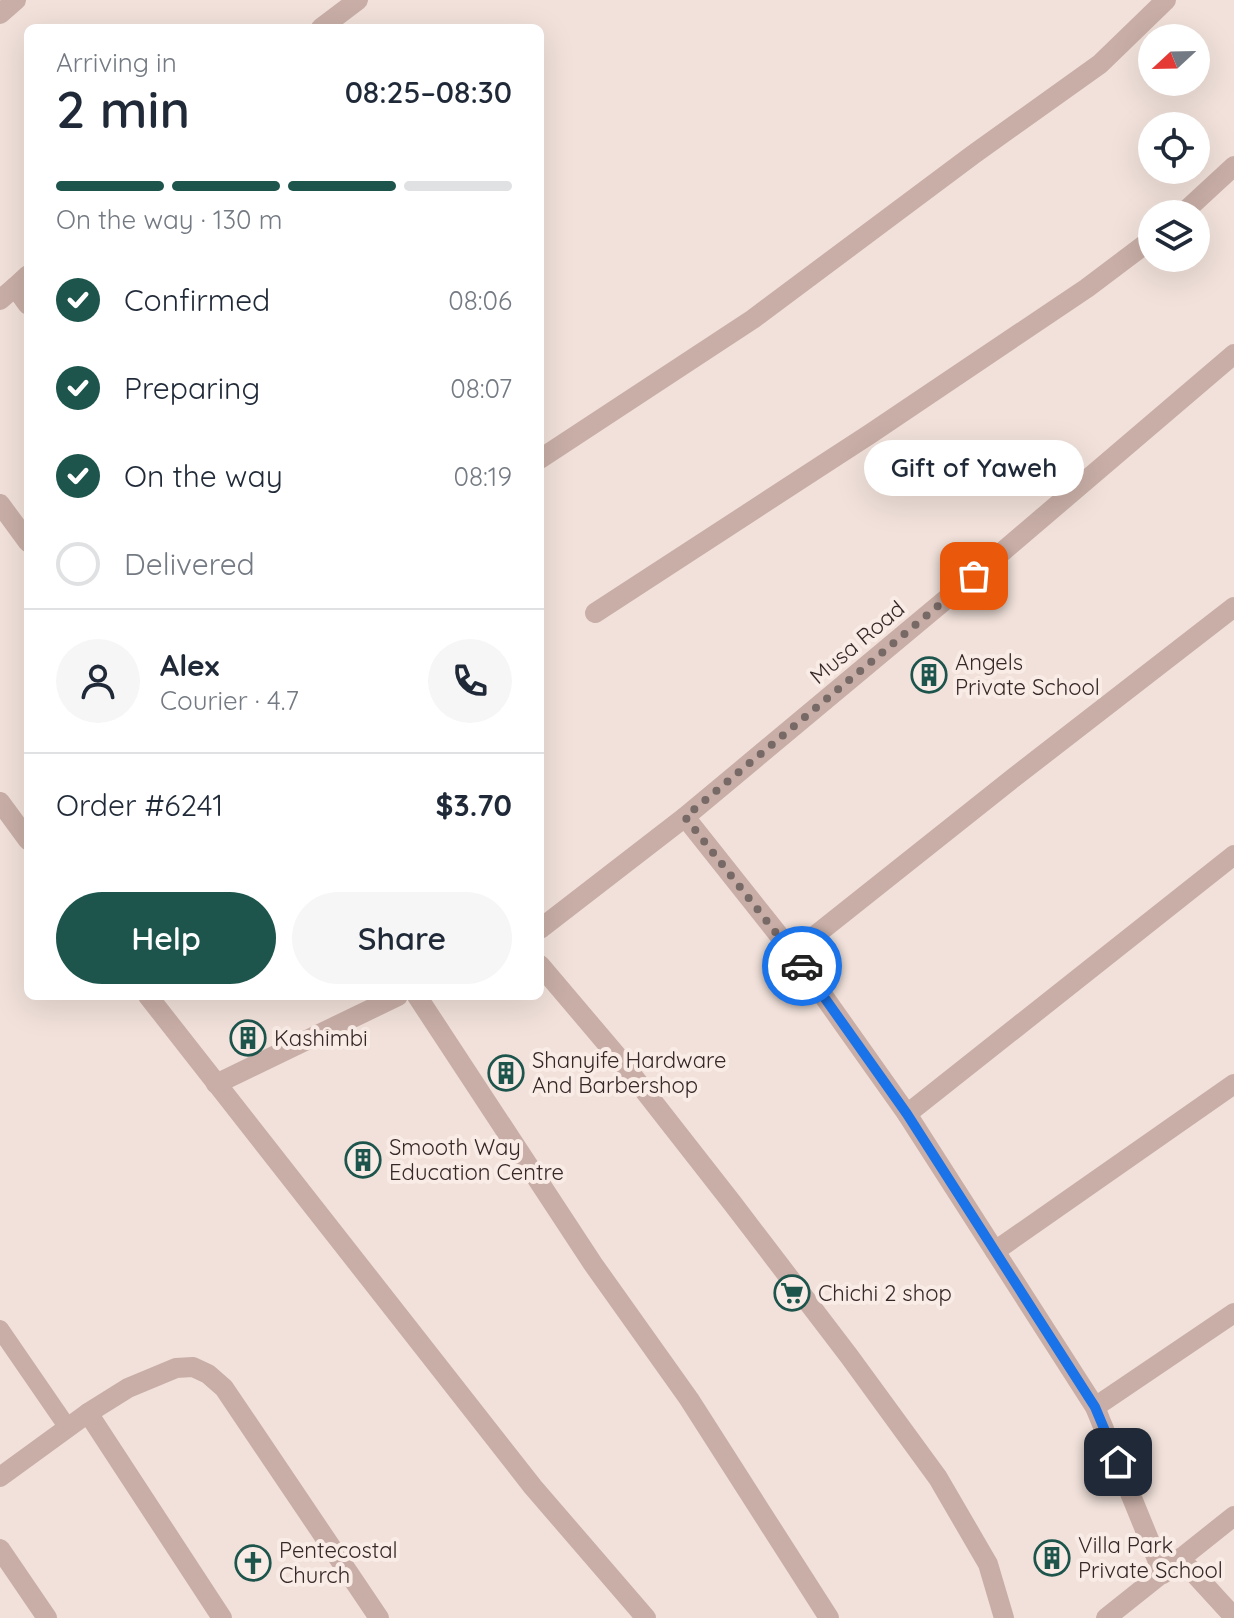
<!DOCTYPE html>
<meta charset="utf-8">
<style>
body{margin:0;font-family:Quicksand,sans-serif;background:#f6f6f7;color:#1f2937;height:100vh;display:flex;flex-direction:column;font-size:30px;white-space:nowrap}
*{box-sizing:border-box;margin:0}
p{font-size:26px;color:#747a83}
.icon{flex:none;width:44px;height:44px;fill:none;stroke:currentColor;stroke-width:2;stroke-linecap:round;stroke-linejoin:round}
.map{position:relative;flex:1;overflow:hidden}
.panel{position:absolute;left:24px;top:24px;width:520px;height:976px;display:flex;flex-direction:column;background:#fff;border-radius:12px;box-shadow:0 8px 32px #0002}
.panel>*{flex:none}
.needle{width:52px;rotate:248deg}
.tools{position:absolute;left:1138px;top:24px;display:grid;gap:16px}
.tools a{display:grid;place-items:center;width:72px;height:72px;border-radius:50%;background:#fff;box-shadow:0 8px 32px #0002;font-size:40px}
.pin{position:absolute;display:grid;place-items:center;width:68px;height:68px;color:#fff;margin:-34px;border-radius:16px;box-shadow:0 4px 12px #0006}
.courier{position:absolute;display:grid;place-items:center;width:80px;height:80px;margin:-40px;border:6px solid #1a73e8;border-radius:50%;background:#fff;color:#222;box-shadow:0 2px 10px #0007}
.bubble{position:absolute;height:56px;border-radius:28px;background:#fff;box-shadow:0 8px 32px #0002;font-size:26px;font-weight:600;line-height:56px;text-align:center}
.summary em{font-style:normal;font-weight:600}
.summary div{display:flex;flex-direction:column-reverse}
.summary{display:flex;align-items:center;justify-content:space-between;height:136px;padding:0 32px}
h1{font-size:52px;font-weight:600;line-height:60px}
.bar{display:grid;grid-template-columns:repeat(4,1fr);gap:12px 8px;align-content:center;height:96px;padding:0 32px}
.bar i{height:10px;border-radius:6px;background:#e0e1e3}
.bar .selected{background:#1d554d}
.bar p{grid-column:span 4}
.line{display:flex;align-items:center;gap:20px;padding:0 32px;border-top:2px solid #e0e1e3}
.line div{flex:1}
.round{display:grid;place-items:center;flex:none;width:84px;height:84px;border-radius:42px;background:#f6f6f7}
ol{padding:0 32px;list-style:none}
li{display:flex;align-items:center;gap:24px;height:88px}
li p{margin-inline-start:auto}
li .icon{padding:8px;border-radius:50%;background:#1d554d;color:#fff;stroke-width:4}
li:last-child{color:#747a83}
li i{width:44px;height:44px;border:4px solid #e0e1e3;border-radius:50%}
.cta{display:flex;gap:16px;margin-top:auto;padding:16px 32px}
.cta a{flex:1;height:92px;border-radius:48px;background:#1d554d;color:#fff;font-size:32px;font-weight:600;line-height:92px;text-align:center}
.cta a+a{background:#f6f6f7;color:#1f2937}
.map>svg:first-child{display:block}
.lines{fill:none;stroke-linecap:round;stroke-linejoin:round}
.service{stroke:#c8aea6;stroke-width:18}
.minor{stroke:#c8aea6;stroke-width:20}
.done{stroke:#776966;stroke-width:8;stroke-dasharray:0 14.4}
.route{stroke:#1a73e8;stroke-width:10}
.labels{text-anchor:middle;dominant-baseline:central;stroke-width:8;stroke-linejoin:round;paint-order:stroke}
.street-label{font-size:22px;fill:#352827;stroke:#f9ece6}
.poi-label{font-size:22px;fill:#352827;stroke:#f9ece6;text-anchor:start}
</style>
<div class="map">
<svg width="1234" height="1618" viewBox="0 0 1234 1618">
<rect width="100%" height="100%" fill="#f1e1da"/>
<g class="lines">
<!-- service -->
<path class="service" d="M0 1329 68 1428"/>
<!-- minor -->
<g class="minor">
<path d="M0 14 16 0"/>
<path d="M321 28 358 0"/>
<path d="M1182 214 1234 166"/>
<path d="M28 275 15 287 28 305"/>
<path d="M0 300 15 287"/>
<path d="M540 459 753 319 974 154 1100 64 1166 0"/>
<path d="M0 504 28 542"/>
<path d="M595 613 870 434 1087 288 1152 239"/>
<path d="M0 802 28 840"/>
<path d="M685 817 793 953 907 1114 1095 1407 1163 1574"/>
<path d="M540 929 685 817 974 576 1234 354"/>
<path d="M793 953 1012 779 1234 607"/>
<path d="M540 965 618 1057 733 1204 849 1356 938 1478 988 1564 1004 1618"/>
<path d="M148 996 533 1487 646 1618"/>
<path d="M417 996 593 1264 689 1399 829 1618"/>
<path d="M216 1084 398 996"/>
<path d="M907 1114 1234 855"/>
<path d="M995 1251 1234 1084"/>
<path d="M1095 1407 1234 1313"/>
<path d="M88 1413 222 1618"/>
<path d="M0 1477 88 1413 128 1388 176 1368 193 1367 208 1374 224 1388 379 1618"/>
<path d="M0 1549 47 1618"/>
<path d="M1180 1558 1234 1617"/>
<path d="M1106 1618 1234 1516"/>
</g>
</g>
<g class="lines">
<!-- done -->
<path class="done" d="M802 966 685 817 974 576"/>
<!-- route -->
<path class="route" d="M802 966 907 1114 1095 1407 1118 1462"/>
</g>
<!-- icons -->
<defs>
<symbol id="building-ring" viewBox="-11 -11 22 22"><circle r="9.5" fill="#f9ece6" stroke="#1d554d" stroke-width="1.5"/><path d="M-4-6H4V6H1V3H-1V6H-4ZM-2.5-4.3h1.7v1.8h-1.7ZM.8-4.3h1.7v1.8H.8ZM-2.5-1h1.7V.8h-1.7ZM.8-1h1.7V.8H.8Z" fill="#1d554d"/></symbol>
<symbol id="supermarket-ring" viewBox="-11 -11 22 22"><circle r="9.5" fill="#f9ece6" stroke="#1d554d" stroke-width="1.5"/><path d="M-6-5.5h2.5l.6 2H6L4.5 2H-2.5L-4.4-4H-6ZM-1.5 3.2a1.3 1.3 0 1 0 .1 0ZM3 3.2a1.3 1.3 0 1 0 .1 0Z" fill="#1d554d"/></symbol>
<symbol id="church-ring" viewBox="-11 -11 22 22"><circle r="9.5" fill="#f9ece6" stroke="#1d554d" stroke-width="1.5"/><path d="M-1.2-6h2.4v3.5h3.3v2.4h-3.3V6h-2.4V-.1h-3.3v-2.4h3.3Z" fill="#1d554d"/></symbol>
</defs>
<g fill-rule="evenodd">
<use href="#building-ring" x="909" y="655" width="40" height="40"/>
<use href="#building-ring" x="228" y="1018" width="40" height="40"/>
<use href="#building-ring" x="486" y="1053" width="40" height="40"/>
<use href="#building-ring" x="343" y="1140" width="40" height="40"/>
<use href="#supermarket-ring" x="772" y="1273" width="40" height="40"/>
<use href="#building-ring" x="1032" y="1538" width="40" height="40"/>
<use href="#church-ring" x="233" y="1543" width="40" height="40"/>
</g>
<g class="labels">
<!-- street labels -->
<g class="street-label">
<text transform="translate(857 642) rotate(-40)">Musa Road</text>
</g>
<!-- poi labels -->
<g class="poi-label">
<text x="955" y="662">Angels<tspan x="955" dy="25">Private School</tspan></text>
<text x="274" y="1038">Kashimbi</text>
<text x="532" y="1060">Shanyife Hardware<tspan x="532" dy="25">And Barbershop</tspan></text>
<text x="389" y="1147">Smooth Way<tspan x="389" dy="25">Education Centre</tspan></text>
<text x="818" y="1293">Chichi 2 shop</text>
<text x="1078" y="1545">Villa Park<tspan x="1078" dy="25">Private School</tspan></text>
<text x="279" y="1550">Pentecostal<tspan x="279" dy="25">Church</tspan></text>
</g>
</g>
</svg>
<div class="tools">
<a><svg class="needle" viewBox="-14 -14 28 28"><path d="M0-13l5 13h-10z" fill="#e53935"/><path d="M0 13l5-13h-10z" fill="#747a83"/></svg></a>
<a><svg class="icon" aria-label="locate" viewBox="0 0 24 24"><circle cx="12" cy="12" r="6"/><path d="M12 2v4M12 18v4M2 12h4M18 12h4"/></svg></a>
<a><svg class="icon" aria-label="layers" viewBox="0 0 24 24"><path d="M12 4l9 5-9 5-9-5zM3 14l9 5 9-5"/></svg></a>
</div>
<div class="pin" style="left:974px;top:576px;background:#ea580c"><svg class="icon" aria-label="bag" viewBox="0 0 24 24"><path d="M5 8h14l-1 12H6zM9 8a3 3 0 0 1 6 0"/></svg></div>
<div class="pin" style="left:1118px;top:1462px;background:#1f2937"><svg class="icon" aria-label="home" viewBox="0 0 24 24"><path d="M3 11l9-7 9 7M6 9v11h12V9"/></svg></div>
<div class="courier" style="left:802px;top:966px"><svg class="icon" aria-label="car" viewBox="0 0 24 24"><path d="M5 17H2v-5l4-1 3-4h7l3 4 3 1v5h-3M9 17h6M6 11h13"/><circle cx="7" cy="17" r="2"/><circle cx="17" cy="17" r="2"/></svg></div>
<div class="bubble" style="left:864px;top:440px;width:220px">Gift of Yaweh</div>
<section class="panel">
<div class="summary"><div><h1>2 min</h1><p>Arriving in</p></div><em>08:25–08:30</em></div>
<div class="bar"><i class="selected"></i><i class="selected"></i><i class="selected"></i><i></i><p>On the way · 130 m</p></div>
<ol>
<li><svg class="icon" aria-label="check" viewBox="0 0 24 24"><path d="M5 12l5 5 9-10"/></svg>Confirmed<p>08:06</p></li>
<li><svg class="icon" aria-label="check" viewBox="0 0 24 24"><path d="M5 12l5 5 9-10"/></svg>Preparing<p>08:07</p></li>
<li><svg class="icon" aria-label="check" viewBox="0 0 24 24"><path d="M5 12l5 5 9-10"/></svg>On the way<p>08:19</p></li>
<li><i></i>Delivered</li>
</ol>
<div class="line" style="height:144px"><a class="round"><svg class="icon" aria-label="person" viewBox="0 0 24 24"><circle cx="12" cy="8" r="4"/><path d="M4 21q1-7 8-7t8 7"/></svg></a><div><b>Alex</b><p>Courier · 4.7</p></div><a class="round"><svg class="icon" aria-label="phone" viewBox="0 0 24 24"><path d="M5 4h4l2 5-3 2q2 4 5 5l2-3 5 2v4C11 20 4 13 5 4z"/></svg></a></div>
<div class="line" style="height:104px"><div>Order #6241</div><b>$3.70</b></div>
<div class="cta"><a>Help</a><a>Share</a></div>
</section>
</div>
